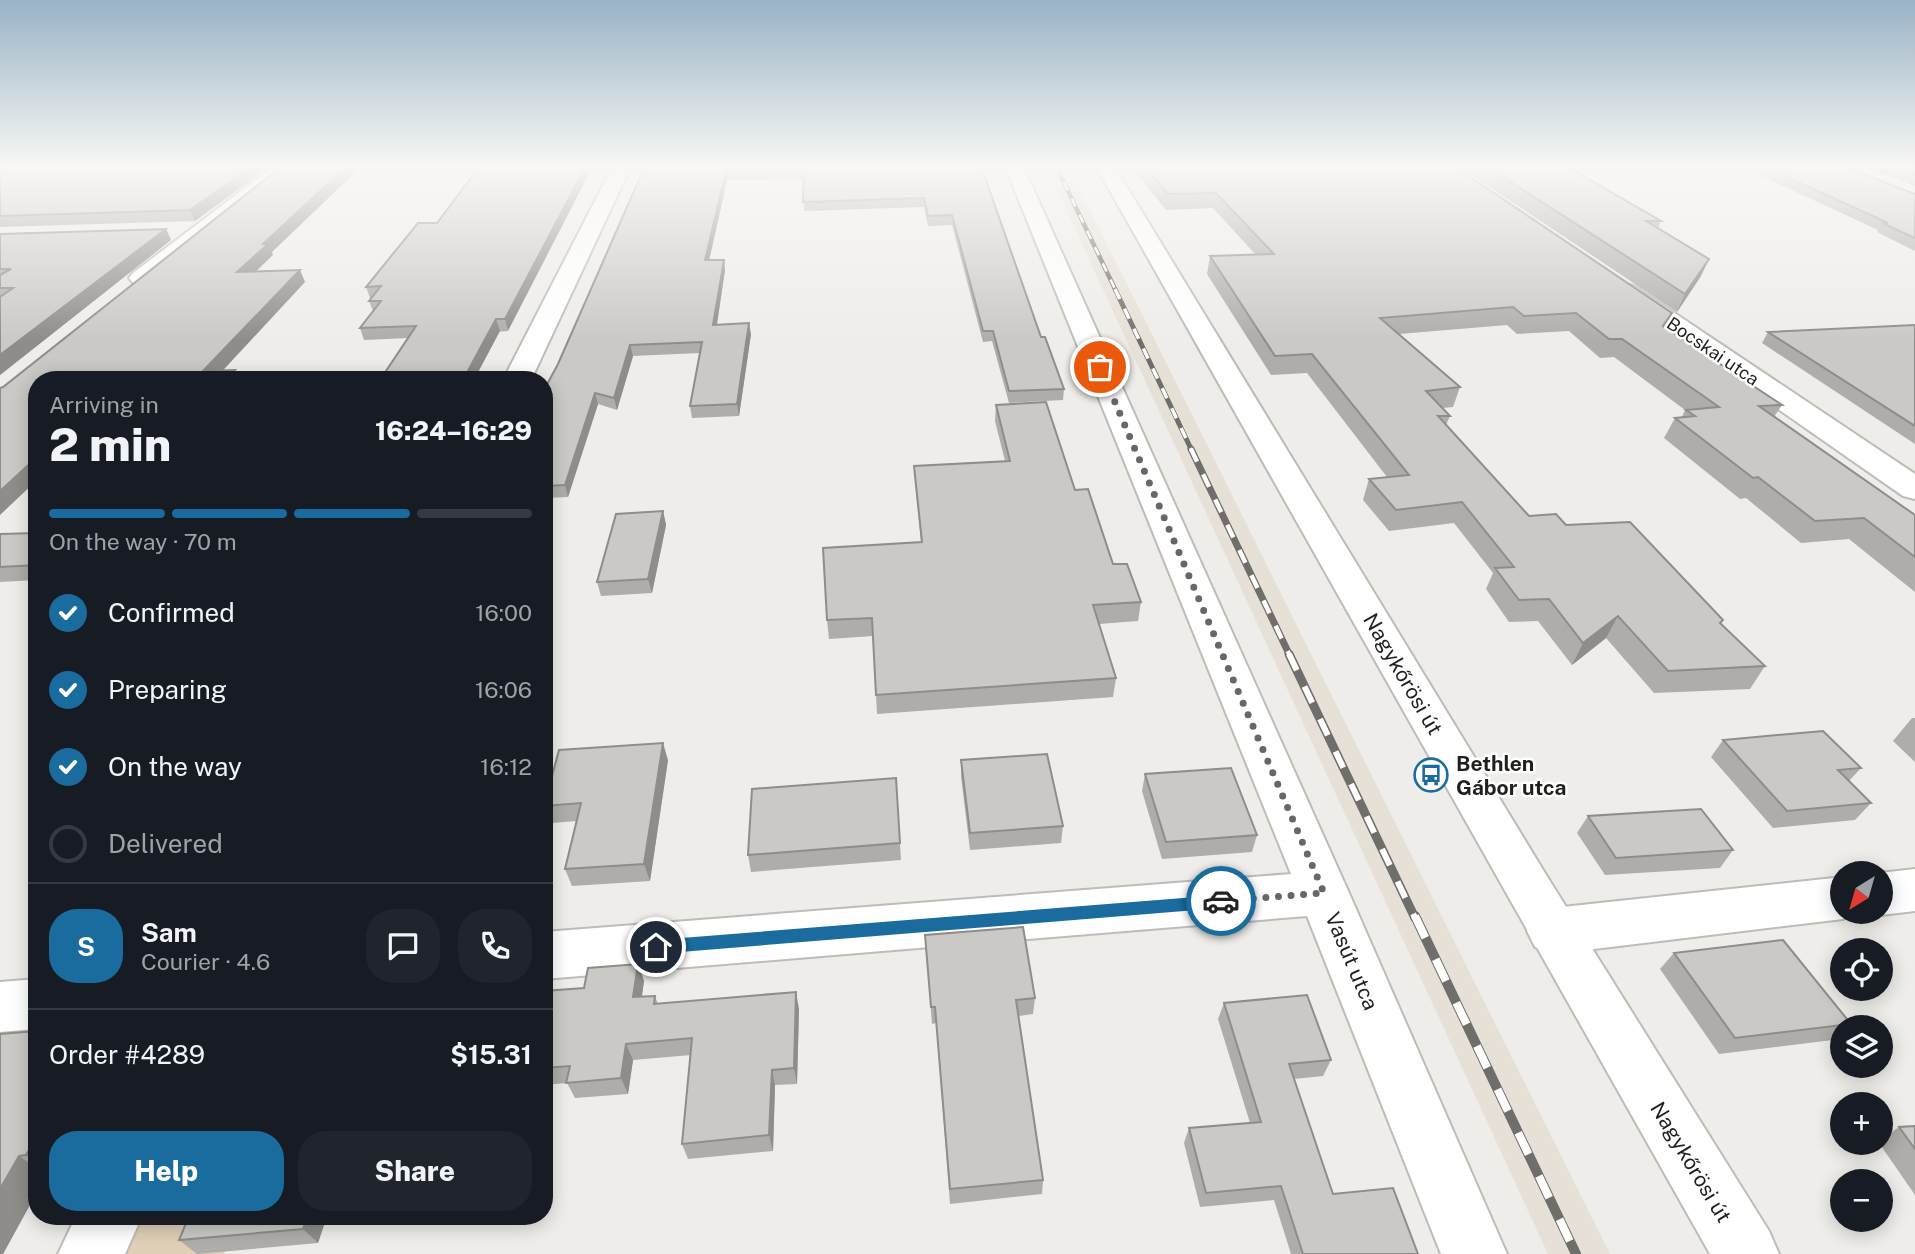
<!DOCTYPE html>
<meta charset="utf-8">
<style>
body{margin:0;font-family:"Public Sans",sans-serif;background:#20242c;color:#f1f3f6;height:100vh;display:flex;flex-direction:column;font-size:26px;white-space:nowrap}
*{box-sizing:border-box;margin:0}
p{font-size:23px;color:#9ea1a6}
.icon{flex:none;width:38px;height:38px;fill:none;stroke:currentColor;stroke-width:2;stroke-linecap:round;stroke-linejoin:round}
.map{position:relative;flex:1;overflow:hidden}
.sheet{position:absolute;left:28px;top:371px;width:525px;height:854px;display:flex;flex-direction:column;background:#171b24;border-radius:28px;box-shadow:0 4px 18px #0003}
.sheet>*{flex:none}
.needle{width:46px;rotate:217deg}
.fabs{position:absolute;left:1830px;top:861px;display:grid;gap:14px}
.fabs a{display:grid;place-items:center;width:63px;height:63px;border-radius:50%;background:#171b24;box-shadow:0 4px 18px #0003;font-size:35px}
.pin{position:absolute;display:grid;place-items:center;width:60px;height:60px;color:#fff;margin:-30px;border:4px solid #fff;border-radius:50%;box-shadow:0 2px 7px #0007}
.courier{position:absolute;display:grid;place-items:center;width:70px;height:70px;margin:-35px;border:5px solid #196c9d;border-radius:50%;background:#fff;color:#222;box-shadow:0 2px 9px #0007}
.overview em{font-style:normal;font-weight:800}
.overview div{display:flex;flex-direction:column-reverse}
.overview{display:flex;align-items:center;justify-content:space-between;height:119px;padding:0 21px}
h1{font-size:46px;font-weight:800;line-height:52px}
.bar{display:grid;grid-template-columns:repeat(4,1fr);gap:10px 7px;align-content:center;height:84px;padding:0 21px}
.bar i{height:9px;border-radius:5px;background:#363941}
.bar .on{background:#196c9d}
.bar p{grid-column:span 4}
.line{display:flex;align-items:center;gap:18px;padding:0 21px;border-top:2px solid #363941}
.line div{flex:1}
.round{display:grid;place-items:center;flex:none;width:74px;height:74px;border-radius:28px;background:#20242c}
ol{padding:0 21px;list-style:none}
li{display:flex;align-items:center;gap:21px;height:77px}
li p{margin-inline-start:auto}
li .icon{padding:7px;border-radius:50%;background:#196c9d;color:#fff;stroke-width:4}
li:last-child{color:#9ea1a6}
li i{width:38px;height:38px;border:4px solid #363941;border-radius:50%}
.action{display:flex;gap:14px;margin-top:auto;padding:14px 21px}
.action a{flex:1;height:80px;border-radius:28px;background:#196c9d;color:#fff;font-size:28px;font-weight:800;line-height:80px;text-align:center}
.action a+a{background:#20242c;color:#f1f3f6}
.map>svg:first-child{display:block}
.built{fill:#e7e0d6}
.green{fill:#dfcfb6}
.lines{fill:none;stroke-linecap:round;stroke-linejoin:round}
.minor-casing{stroke:#bebbb8;stroke-width:4}
.major-casing{stroke:#bebbb8;stroke-width:4}
.minor{fill:#fff;fill-rule:evenodd}
.major{fill:#fff;fill-rule:evenodd}
.rail-far4-casing{stroke:#6f6e6c;stroke-width:4.5}
.rail-far3-casing{stroke:#6f6e6c;stroke-width:5}
.rail-far2-casing{stroke:#6f6e6c;stroke-width:7}
.rail-far1-casing{stroke:#6f6e6c;stroke-width:9}
.rail-casing{stroke:#6f6e6c;stroke-width:10}
.rail-far4{stroke:#fff;stroke-width:2.5;stroke-dasharray:9;stroke-linecap:butt}
.rail-far3{stroke:#fff;stroke-width:3.5;stroke-dasharray:11;stroke-linecap:butt}
.rail-far2{stroke:#fff;stroke-width:4.5;stroke-dasharray:14;stroke-linecap:butt}
.rail-far1{stroke:#fff;stroke-width:6;stroke-dasharray:18;stroke-linecap:butt}
.rail{stroke:#fff;stroke-width:8;stroke-dasharray:24;stroke-linecap:butt}
.wall{fill:#afada9}
.shaded-wall{fill:#8e8d8a}
.building{fill:#cbc9c5;stroke:#8e8d8a;stroke-width:2}
.route{fill:#196c9d}
.done{stroke:#686765;stroke-width:7;stroke-dasharray:0 12.6}
.labels{text-anchor:middle;dominant-baseline:central;stroke-width:5;stroke-linejoin:round;paint-order:stroke}
.far-street-label{font-size:18px;fill:#201f1e;stroke:#fff}
.street-label{font-size:21px;fill:#201f1e;stroke:#fff}
.poi-label{font-size:21px;font-weight:bold;fill:#201f1e;stroke:#fff;text-anchor:start}
</style>
<div class="map">
<svg width="1915" height="1254" viewBox="0 0 1915 1254">
<rect width="100%" height="100%" fill="#efede9"/>
<!-- built -->
<path class="built" d="M1046 166H1068L1610 1254H1548Z"/>
<!-- green -->
<path class="green" d="M110 1216H239L224 1254H92Z"/>
<g class="lines">
<defs>
<g id="minor">
<path d="M274 166H294L149 283H133L129 278 133 273Z"/>
<path d="M613 166H631L531 380H503Z"/>
<path d="M1005 166H1023L1349 893 1507 1254H1441L1307 916 544 979V932L1291 874Z"/>
<path d="M1625 284 1634 286 1915 474V499L1903 496 1616 296 1613 291 1616 286Z"/>
<path d="M1915 869V911L1881 915 1871 912H1881L1880 873Z"/>
<path d="M1843 877V912H1861L1843 919 1553 954 1535 947 1527 931 1535 915 1553 908Z"/>
<path d="M37 979V1029L0 1032V982Z"/>
<path d="M76 1216H142L125 1254H58Z"/>
</g>
<path id="major" d="M1096 166H1114L1548 878 1769 1231 1779 1254H1710Z"/>
</defs>
<!-- minor casing -->
<use href="#minor" class="minor-casing"/>
<!-- major casing -->
<use href="#major" class="major-casing"/>
<!-- minor -->
<use href="#minor" class="minor"/>
<!-- major -->
<use href="#major" class="major"/>
<defs>
<path id="rail-far4" d="M1056 166 1116 291"/>
<path id="rail-far3" d="M1115 289 1192 451"/>
<path id="rail-far2" d="M1191 449 1290 656"/>
<path id="rail-far1" d="M1289 654 1415 918"/>
<path id="rail" d="M1415 916 1576 1254"/>
</defs>
<!-- rail-far4 casing -->
<use href="#rail-far4" class="rail-far4-casing"/>
<!-- rail-far3 casing -->
<use href="#rail-far3" class="rail-far3-casing"/>
<!-- rail-far2 casing -->
<use href="#rail-far2" class="rail-far2-casing"/>
<!-- rail-far1 casing -->
<use href="#rail-far1" class="rail-far1-casing"/>
<!-- rail casing -->
<use href="#rail" class="rail-casing"/>
<!-- rail-far4 -->
<use href="#rail-far4" class="rail-far4"/>
<!-- rail-far3 -->
<use href="#rail-far3" class="rail-far3"/>
<!-- rail-far2 -->
<use href="#rail-far2" class="rail-far2"/>
<!-- rail-far1 -->
<use href="#rail-far1" class="rail-far1"/>
<!-- rail -->
<use href="#rail" class="rail"/>
</g>
<!-- wall -->
<g class="wall">
<path d="M0 166H270L195 221 0 227Z"/>
<path d="M480 166 508 331 408 338 364 340 360 328 373 311 369 301 372 298H370L366 287 437 223Z"/>
<path d="M645 166H981L1041 337 1064 389 1063 400 1009 403 992 341 983 342 952 225 928 226 924 207 804 211V179L727 180 709 260 725 270 717 325 751 334 739 416 692 418 690 406 700 353 633 356 617 410 598 404 568 497 544 498V390L558 364Z"/>
<path d="M1131 166H1454L1672 313 1665 328 1782 405 1774 417 1915 515V592L1849 539 1801 543 1746 498 1740 499 1664 438 1675 418 1682 417 1685 410 1614 357 1600 358 1569 331 1517 334 1507 325 1399 334 1460 387 1453 407 1442 408 1450 416 1446 425 1529 516 1566 525 1723 620 1721 623 1765 666 1750 689 1654 693 1606 638 1572 665 1538 621 1509 622 1486 589 1493 573 1454 523 1389 531 1363 500 1369 479 1387 477 1307 373 1271 375 1207 274 1210 256 1256 255 1213 208 1166 210Z"/>
<path d="M1458 166H1566L1661 221 1658 228 1701 276 1677 312Z"/>
<path d="M1740 166H1843L1915 194V251L1877 232 1878 230Z"/>
<path d="M1863 166H1915V186Z"/>
<path d="M166 229 171 240 0 375V234Z"/>
<path d="M1915 325V444L1762 343 1768 332Z"/>
<path d="M996 405 1075 490 1113 564 1141 602 1138 621 1099 624 1116 678 1113 697 877 714 873 636 829 639 827 620 921 542 915 483 914 466 1005 461 995 421Z"/>
<path d="M663 511 666 525 652 593 601 596 597 582Z"/>
<path d="M37 533V580L0 582V534Z"/>
<path d="M1912 718H1915V762L1893 741Z"/>
<path d="M1723 740 1861 768 1849 781 1871 803 1855 820 1773 828 1711 757Z"/>
<path d="M668 760 650 881 572 886 565 869 577 821 551 823 544 806Z"/>
<path d="M961 760 1063 826 1061 843 970 850 961 777Z"/>
<path d="M1145 774 1257 835 1252 852 1162 859 1142 791Z"/>
<path d="M896 778 901 860 751 872 748 855Z"/>
<path d="M1588 816 1733 850 1720 868 1605 875 1577 833Z"/>
<path d="M925 935 1035 998 1033 1014 1019 1016 1043 1180 1042 1194 950 1204 936 1023 932 1024Z"/>
<path d="M1674 953 1851 1024 1848 1027H1843V1032L1833 1040 1719 1054 1660 969Z"/>
<path d="M638 964 644 981 642 997 655 996 658 1004 799 1009 797 1084 775 1085 773 1151 688 1159 682 1144 691 1055 633 1060 628 1094 575 1098 567 1083 544 1085V991L584 988Z"/>
<path d="M1224 1003 1331 1060 1323 1076 1294 1079 1333 1194 1418 1254H1291L1274 1200 1200 1207 1184 1143 1189 1128 1250 1123 1218 1019Z"/>
<path d="M37 1031V1192L3 1254H0Z"/>
<path d="M1915 1126V1195L1879 1143H1881V1140L1899 1127Z"/>
<path d="M189 1216H327L318 1243 197 1254 179 1240Z"/>
</g>
<!-- shaded-wall -->
<g class="shaded-wall">
<path d="M252 166H270L195 221 190 210Z"/>
<path d="M347 166H362L272 252 273 255 243 284 237 272 263 244Z"/>
<path d="M586 166H593L508 331 505 319Z"/>
<path d="M726 171 727 180 707 270 705 260Z"/>
<path d="M166 229 171 240 0 375V355Z"/>
<path d="M1709 259 1701 276 1677 312 1685 294Z"/>
<path d="M724 260 725 270 715 336 713 325Z"/>
<path d="M300 270 305 282 214 380 203 371Z"/>
<path d="M496 319 500 331 474 380H463Z"/>
<path d="M749 323 751 334 739 416 737 404Z"/>
<path d="M630 345 633 356 617 410 614 398Z"/>
<path d="M235 370 239 380H226Z"/>
<path d="M595 393 598 404 568 497 565 485Z"/>
<path d="M37 457V480L0 515V491Z"/>
<path d="M663 511 666 525 652 593 648 579Z"/>
<path d="M1618 616 1606 638 1572 665 1583 643Z"/>
<path d="M663 743 668 760 650 881 644 864Z"/>
<path d="M638 964 644 981 639 1014 633 997Z"/>
<path d="M796 992 799 1009 797 1084 794 1068Z"/>
<path d="M626 1044 633 1060 628 1094 621 1078Z"/>
<path d="M772 1070 775 1085 773 1151 769 1135Z"/>
<path d="M37 1136V1163L26 1155Z"/>
<path d="M19 1156 37 1168V1192L3 1254H0V1189Z"/>
<path d="M307 1216H327L318 1243 303 1229Z"/>
</g>
<!-- building -->
<g class="building">
<path d="M0 166H252L190 210 0 216Z"/>
<path d="M282 166H347L263 244H268L237 272 300 270 203 371 235 370 226 380H37V457L0 491V388L3 387Z"/>
<path d="M480 166H586L505 319H496L463 380H380L416 326 360 328 381 301H369L381 286 366 287 418 223H437Z"/>
<path d="M645 166H981L1041 337H1045L1064 389 1009 391 993 331H983L952 215 928 216 924 198 803 202 804 170 726 171 705 260H724L713 325 749 323 737 404 690 406 702 342 630 345 614 398 595 393 565 485 544 486V390L558 364Z"/>
<path d="M1145 166H1454L1672 313 1663 326 1782 405 1759 406 1915 515V557L1864 518 1815 521 1758 477 1753 478 1675 418 1695 416 1686 410 1719 407 1622 339H1609L1576 313 1524 316 1513 307 1380 318 1460 387 1426 391 1450 416H1438L1529 516 1556 514 1566 525 1630 522 1723 620 1720 623 1765 666 1668 671 1618 616 1583 643 1549 599 1519 600 1495 568 1514 567 1462 502 1396 510 1369 479 1409 475 1312 354 1275 356 1210 256 1274 254 1216 193 1168 194Z"/>
<path d="M1486 166H1566L1661 221H1646L1709 259 1685 294Z"/>
<path d="M1763 166H1843L1915 194V238L1882 223H1888Z"/>
<path d="M1890 166H1915V175Z"/>
<path d="M166 229 0 355V297L13 288H0V275L11 269H0V234Z"/>
<path d="M1915 325V426L1768 332Z"/>
<path d="M1046 402 1075 490 1088 489 1113 564H1127L1141 602 1093 605 1116 678 876 695 872 618 827 620 823 548 922 542 914 466 1010 461 996 405Z"/>
<path d="M663 511 648 579 597 582 616 514Z"/>
<path d="M37 533V565L0 567V534Z"/>
<path d="M1823 731 1861 768 1838 770 1871 803 1787 811 1723 740Z"/>
<path d="M663 743 644 864 565 869 581 803 544 806 559 750Z"/>
<path d="M1047 754 1063 826 970 833 961 760Z"/>
<path d="M1231 768 1257 835 1166 842 1145 774Z"/>
<path d="M896 778 900 843 748 855 752 789Z"/>
<path d="M1701 809 1733 850 1616 858 1588 816Z"/>
<path d="M37 897V905H31Z"/>
<path d="M1023 927 1035 998 1016 1000 1043 1180 950 1189 935 1007H931L925 935Z"/>
<path d="M1783 940 1851 1024 1735 1038 1674 953Z"/>
<path d="M638 964 633 997 655 996 654 1004 796 992 794 1068 772 1070 769 1135 682 1144 692 1038 626 1044 621 1078 566 1083 570 1066 544 1068V991L584 988 588 968Z"/>
<path d="M1307 995 1331 1060 1289 1064 1333 1194 1393 1188 1418 1254H1303L1281 1186 1206 1193 1189 1128 1261 1122 1224 1003Z"/>
<path d="M37 1031V1136L26 1155 19 1156 0 1189V1034Z"/>
<path d="M1915 1126V1149L1899 1127Z"/>
<path d="M189 1216H307L303 1229 179 1240Z"/>
</g>
<!-- sky -->
<linearGradient id="sky" x2="0" y2="1"><stop stop-color="#9ab3c6"/><stop offset="0.49" stop-color="#f8f7f5"/><stop offset="1" stop-color="#f8f7f5" stop-opacity="0"/></linearGradient>
<rect width="1915" height="341" fill="url(#sky)"/>
<!-- route -->
<path class="route" d="M1221 895 1228 901 1221 908 656 954 650 952 648 947 650 942 656 940Z"/>
<g class="lines">
<!-- done -->
<path class="done" d="M1100 367 1324 893 1221 901"/>
</g>
<!-- icons -->
<defs>
<symbol id="bus-ring" viewBox="-11 -11 22 22"><circle r="9.5" fill="#fff" stroke="#196c9d" stroke-width="1.5"/><path d="M-5-6H5V4H4V6H2V4H-2V6H-4V4H-5ZM-3.5-4V0h7V-4ZM-3.5 1.2v1.5H-2V1.2ZM2 1.2v1.5H3.5V1.2Z" fill="#196c9d"/></symbol>
</defs>
<g fill-rule="evenodd">
<use href="#bus-ring" x="1412" y="756" width="38" height="38"/>
</g>
<g class="labels">
<!-- far-street labels -->
<g class="far-street-label">
<text transform="translate(1713 351) rotate(34)">Bocskai utca</text>
</g>
<!-- street labels -->
<g class="street-label">
<text transform="translate(1403 674) rotate(60)">Nagykőrösi út</text>
<text transform="translate(1352 961) rotate(67)">Vasút utca</text>
<text transform="translate(1691 1162) rotate(59)">Nagykőrösi út</text>
</g>
<!-- poi labels -->
<g class="poi-label">
<text x="1456" y="763">Bethlen<tspan x="1456" dy="24">Gábor utca</tspan></text>
</g>
</g>
</svg>
<div class="fabs">
<a><svg class="needle" viewBox="-14 -14 28 28"><path d="M0-13l5 13h-10z" fill="#e53935"/><path d="M0 13l5-13h-10z" fill="#9ea1a6"/></svg></a>
<a><svg class="icon" aria-label="locate" viewBox="0 0 24 24"><circle cx="12" cy="12" r="6"/><path d="M12 2v4M12 18v4M2 12h4M18 12h4"/></svg></a>
<a><svg class="icon" aria-label="layers" viewBox="0 0 24 24"><path d="M12 4l9 5-9 5-9-5zM3 14l9 5 9-5"/></svg></a>
<a>+</a>
<a>−</a>
</div>
<div class="pin" style="left:1100px;top:367px;background:#ea580c"><svg class="icon" aria-label="bag" viewBox="0 0 24 24"><path d="M5 8h14l-1 12H6zM9 8a3 3 0 0 1 6 0"/></svg></div>
<div class="pin" style="left:656px;top:947px;background:#1f2937"><svg class="icon" aria-label="home" viewBox="0 0 24 24"><path d="M3 11l9-7 9 7M6 9v11h12V9"/></svg></div>
<div class="courier" style="left:1221px;top:901px"><svg class="icon" aria-label="car" viewBox="0 0 24 24"><path d="M5 17H2v-5l4-1 3-4h7l3 4 3 1v5h-3M9 17h6M6 11h13"/><circle cx="7" cy="17" r="2"/><circle cx="17" cy="17" r="2"/></svg></div>
<section class="sheet">
<div class="overview"><div><h1>2 min</h1><p>Arriving in</p></div><em>16:24–16:29</em></div>
<div class="bar"><i class="on"></i><i class="on"></i><i class="on"></i><i></i><p>On the way · 70 m</p></div>
<ol>
<li><svg class="icon" aria-label="check" viewBox="0 0 24 24"><path d="M5 12l5 5 9-10"/></svg>Confirmed<p>16:00</p></li>
<li><svg class="icon" aria-label="check" viewBox="0 0 24 24"><path d="M5 12l5 5 9-10"/></svg>Preparing<p>16:06</p></li>
<li><svg class="icon" aria-label="check" viewBox="0 0 24 24"><path d="M5 12l5 5 9-10"/></svg>On the way<p>16:12</p></li>
<li><i></i>Delivered</li>
</ol>
<div class="line" style="height:126px"><b class="round" style="background:#196c9d;color:#fff">S</b><div><b>Sam</b><p>Courier · 4.6</p></div><a class="round"><svg class="icon" aria-label="chat" viewBox="0 0 24 24"><path d="M4 5h16v11H9l-5 4z"/></svg></a><a class="round"><svg class="icon" aria-label="phone" viewBox="0 0 24 24"><path d="M5 4h4l2 5-3 2q2 4 5 5l2-3 5 2v4C11 20 4 13 5 4z"/></svg></a></div>
<div class="line" style="height:91px"><div>Order #4289</div><b>$15.31</b></div>
<div class="action"><a>Help</a><a>Share</a></div>
</section>
</div>
